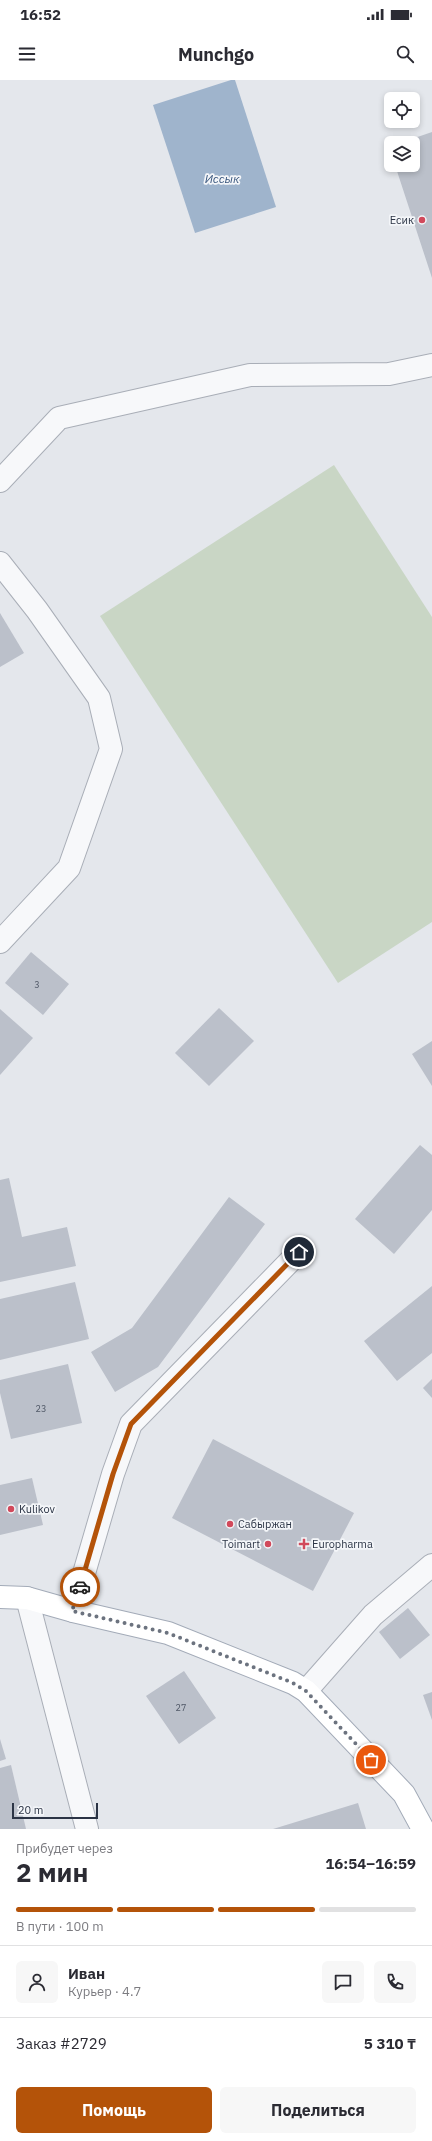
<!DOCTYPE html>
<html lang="ru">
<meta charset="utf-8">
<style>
body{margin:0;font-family:"IBM Plex Sans",sans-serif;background:#f7f7f7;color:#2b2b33;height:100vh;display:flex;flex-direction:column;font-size:15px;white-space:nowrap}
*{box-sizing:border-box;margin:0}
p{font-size:13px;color:#7c7c81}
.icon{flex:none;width:22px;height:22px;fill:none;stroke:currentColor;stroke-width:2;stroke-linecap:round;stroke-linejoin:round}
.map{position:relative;height:1749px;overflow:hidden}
.panel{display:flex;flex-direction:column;background:#fff;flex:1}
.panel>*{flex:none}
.buttons{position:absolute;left:384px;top:12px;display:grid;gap:8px}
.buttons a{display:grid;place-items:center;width:36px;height:36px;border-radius:6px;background:#fff;box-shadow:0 2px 6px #0003;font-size:20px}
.scale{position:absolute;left:12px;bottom:10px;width:86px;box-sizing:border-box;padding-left:4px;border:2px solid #2b3445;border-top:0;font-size:11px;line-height:14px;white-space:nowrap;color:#2b3445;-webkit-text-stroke:3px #f4f6f9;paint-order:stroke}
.pin{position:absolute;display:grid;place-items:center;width:34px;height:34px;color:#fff;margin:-17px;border:2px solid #fff;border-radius:50%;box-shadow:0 1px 4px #0007}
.courier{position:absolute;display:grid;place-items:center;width:40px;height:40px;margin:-20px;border:3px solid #b45309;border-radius:50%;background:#fff;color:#222;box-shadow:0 1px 5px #0007}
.headline em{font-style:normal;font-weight:700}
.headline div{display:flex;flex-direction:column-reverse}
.headline{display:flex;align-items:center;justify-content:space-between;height:68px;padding:0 16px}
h1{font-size:26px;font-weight:700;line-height:30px}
.bar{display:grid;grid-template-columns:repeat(4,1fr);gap:6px 4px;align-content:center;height:48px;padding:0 16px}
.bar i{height:5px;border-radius:3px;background:#e1e1e2}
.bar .on{background:#b45309}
.bar p{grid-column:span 4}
.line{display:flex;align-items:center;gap:10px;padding:0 16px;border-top:1px solid #e1e1e2}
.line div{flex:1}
.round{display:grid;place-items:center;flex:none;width:42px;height:42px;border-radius:6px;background:#f7f7f7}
.primary-button{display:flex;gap:8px;margin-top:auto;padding:8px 16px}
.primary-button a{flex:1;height:46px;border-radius:6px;background:#b45309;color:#fff;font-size:16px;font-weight:700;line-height:46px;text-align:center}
.primary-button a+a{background:#f7f7f7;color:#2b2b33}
.status{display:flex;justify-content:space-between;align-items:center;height:28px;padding:0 20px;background:#fff;direction:ltr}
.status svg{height:11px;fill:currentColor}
header{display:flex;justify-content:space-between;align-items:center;height:52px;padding:0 16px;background:#fff;font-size:18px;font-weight:700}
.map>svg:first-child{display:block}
.green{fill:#c9d6c5}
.water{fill:#9fb4cc}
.building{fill:#bbc0ca}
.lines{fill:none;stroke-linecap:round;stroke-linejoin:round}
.minor-casing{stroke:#a9aeb7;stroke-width:24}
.major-casing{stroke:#a3abb8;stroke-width:24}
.minor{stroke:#f7f8fa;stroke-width:22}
.major{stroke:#fff;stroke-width:22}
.done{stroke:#6c737f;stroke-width:4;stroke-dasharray:0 7.2}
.route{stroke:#b45309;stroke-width:5}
.poi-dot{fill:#d1495b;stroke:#f4f6f9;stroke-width:1.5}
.labels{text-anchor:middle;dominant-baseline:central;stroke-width:3.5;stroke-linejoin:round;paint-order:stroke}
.number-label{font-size:9px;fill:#4f5766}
.poi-label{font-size:11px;fill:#2b3445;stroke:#f4f6f9;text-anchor:start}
.water-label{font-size:12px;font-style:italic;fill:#34527a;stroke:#f4f6f9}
</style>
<div class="status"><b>16:52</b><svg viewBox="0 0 49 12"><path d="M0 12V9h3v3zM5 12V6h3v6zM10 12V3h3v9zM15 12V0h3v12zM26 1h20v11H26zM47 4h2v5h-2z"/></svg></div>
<header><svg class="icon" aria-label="menu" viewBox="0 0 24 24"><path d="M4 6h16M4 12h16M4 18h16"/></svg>Munchgo<svg class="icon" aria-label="search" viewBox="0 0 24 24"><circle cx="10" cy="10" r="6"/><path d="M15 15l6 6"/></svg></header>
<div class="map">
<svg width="432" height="1749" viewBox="0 0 432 1749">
<rect width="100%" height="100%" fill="#e4e7ec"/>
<!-- green -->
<path class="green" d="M334 385 432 537V842L338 903 100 536Z"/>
<!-- water -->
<path class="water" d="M231 0H235L276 127 195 153 153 25Z"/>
<!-- building -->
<g class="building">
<path d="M432 52V198L395 85H413V63H400Z"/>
<path d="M0 533 24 573 0 587Z"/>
<path d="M31 872 69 904 43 935 5 903Z"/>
<path d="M219 928 254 961 209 1006 175 973Z"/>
<path d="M0 929 33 958 0 995Z"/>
<path d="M432 961V1006L412 974Z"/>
<path d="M420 1065 432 1075V1130L394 1174 355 1139Z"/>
<path d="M9 1098 22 1157 67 1147 76 1186 0 1202V1100Z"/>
<path d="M229 1117 265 1144 158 1287 115 1312 91 1272 132 1248Z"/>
<path d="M75 1202 89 1259 0 1280V1219Z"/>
<path d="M432 1206V1273L397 1301 364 1261Z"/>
<path d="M68 1284 82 1343 11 1359 0 1313V1300Z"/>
<path d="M432 1299V1318L423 1308Z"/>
<path d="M213 1359 354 1433 313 1511 172 1438Z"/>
<path d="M32 1398 43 1445 0 1455V1405Z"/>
<path d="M408 1528 430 1555 400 1579 379 1552Z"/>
<path d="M184 1591 216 1638 179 1664 146 1616Z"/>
<path d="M432 1612V1640L423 1615Z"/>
<path d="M0 1659 6 1679 0 1681Z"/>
<path d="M11 1685 26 1749H0V1688Z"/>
<path d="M358 1723 366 1749H273Z"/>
</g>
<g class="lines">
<defs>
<g id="minor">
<path d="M0 401 59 338 250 295 389 294 432 285"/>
<path d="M0 483 37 530 99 618 111 669 69 788 0 862"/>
<path d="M27 1518 87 1749"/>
<path d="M73 1531 113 1394 131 1344 299 1172"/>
<path d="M306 1611 373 1535 432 1485"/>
</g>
<path id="major" d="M0 1517 27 1518 73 1531 168 1553 293 1603 306 1611 404 1714 423 1749"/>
</defs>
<!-- minor casing -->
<use href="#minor" class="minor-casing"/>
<!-- major casing -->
<use href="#major" class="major-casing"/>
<!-- minor -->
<use href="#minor" class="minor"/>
<!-- major -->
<use href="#major" class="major"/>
</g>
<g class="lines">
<!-- done -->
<path class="done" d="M80 1507 72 1531 168 1553 293 1603 306 1611 371 1680"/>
<!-- route -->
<path class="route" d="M80 1507 113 1394 131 1344 299 1172"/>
</g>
<!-- markers -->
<g class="poi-dot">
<circle cx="422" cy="140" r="4"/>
<circle cx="11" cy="1429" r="4"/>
<circle cx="230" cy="1444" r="4"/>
<circle cx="268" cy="1464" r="4"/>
<path d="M302 1458h4v4h4v4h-4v4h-4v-4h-4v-4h4z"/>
</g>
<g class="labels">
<!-- number labels -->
<g class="number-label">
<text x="37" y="904">3</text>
<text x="41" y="1328">23</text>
<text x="181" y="1627">27</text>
</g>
<!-- poi labels -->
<g class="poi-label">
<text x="414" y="140" text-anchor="end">Есик</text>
<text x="19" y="1429">Kulikov</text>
<text x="238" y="1444">Сабыржан</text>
<text x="260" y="1464" text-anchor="end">Toimart</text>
<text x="312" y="1464">Europharma</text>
</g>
<!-- water labels -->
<g class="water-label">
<text x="222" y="98">Иссык</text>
</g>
</g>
</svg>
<div class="buttons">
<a><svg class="icon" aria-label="locate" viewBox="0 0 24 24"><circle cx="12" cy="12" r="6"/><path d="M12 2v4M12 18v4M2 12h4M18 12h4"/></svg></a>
<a><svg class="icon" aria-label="layers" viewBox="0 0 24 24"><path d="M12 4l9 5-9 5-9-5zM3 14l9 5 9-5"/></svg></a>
</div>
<div class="scale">20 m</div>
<div class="pin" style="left:371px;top:1680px;background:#ea580c"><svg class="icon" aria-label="bag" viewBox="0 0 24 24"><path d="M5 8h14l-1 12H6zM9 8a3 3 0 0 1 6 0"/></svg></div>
<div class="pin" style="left:299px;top:1172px;background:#1f2937"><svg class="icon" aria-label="home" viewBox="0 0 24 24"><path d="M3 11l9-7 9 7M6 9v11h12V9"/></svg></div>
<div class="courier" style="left:80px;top:1507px"><svg class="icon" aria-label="car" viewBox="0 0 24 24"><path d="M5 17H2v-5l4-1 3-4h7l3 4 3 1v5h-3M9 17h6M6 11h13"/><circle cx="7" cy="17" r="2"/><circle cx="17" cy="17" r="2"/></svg></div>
</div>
<section class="panel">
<div class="headline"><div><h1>2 мин</h1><p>Прибудет через</p></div><em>16:54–16:59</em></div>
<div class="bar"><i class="on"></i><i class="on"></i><i class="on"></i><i></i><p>В пути · 100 m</p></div>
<div class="line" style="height:72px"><a class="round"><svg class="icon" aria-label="person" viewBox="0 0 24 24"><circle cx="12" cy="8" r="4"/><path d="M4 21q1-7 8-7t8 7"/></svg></a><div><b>Иван</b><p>Курьер · 4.7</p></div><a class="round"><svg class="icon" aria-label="chat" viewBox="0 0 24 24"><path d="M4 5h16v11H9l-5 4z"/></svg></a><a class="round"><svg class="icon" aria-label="phone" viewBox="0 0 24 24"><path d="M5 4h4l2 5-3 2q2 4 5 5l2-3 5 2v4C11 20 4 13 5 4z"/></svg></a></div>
<div class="line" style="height:52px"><div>Заказ #2729</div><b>5 310 ₸</b></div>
<div class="primary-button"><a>Помощь</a><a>Поделиться</a></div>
</section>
